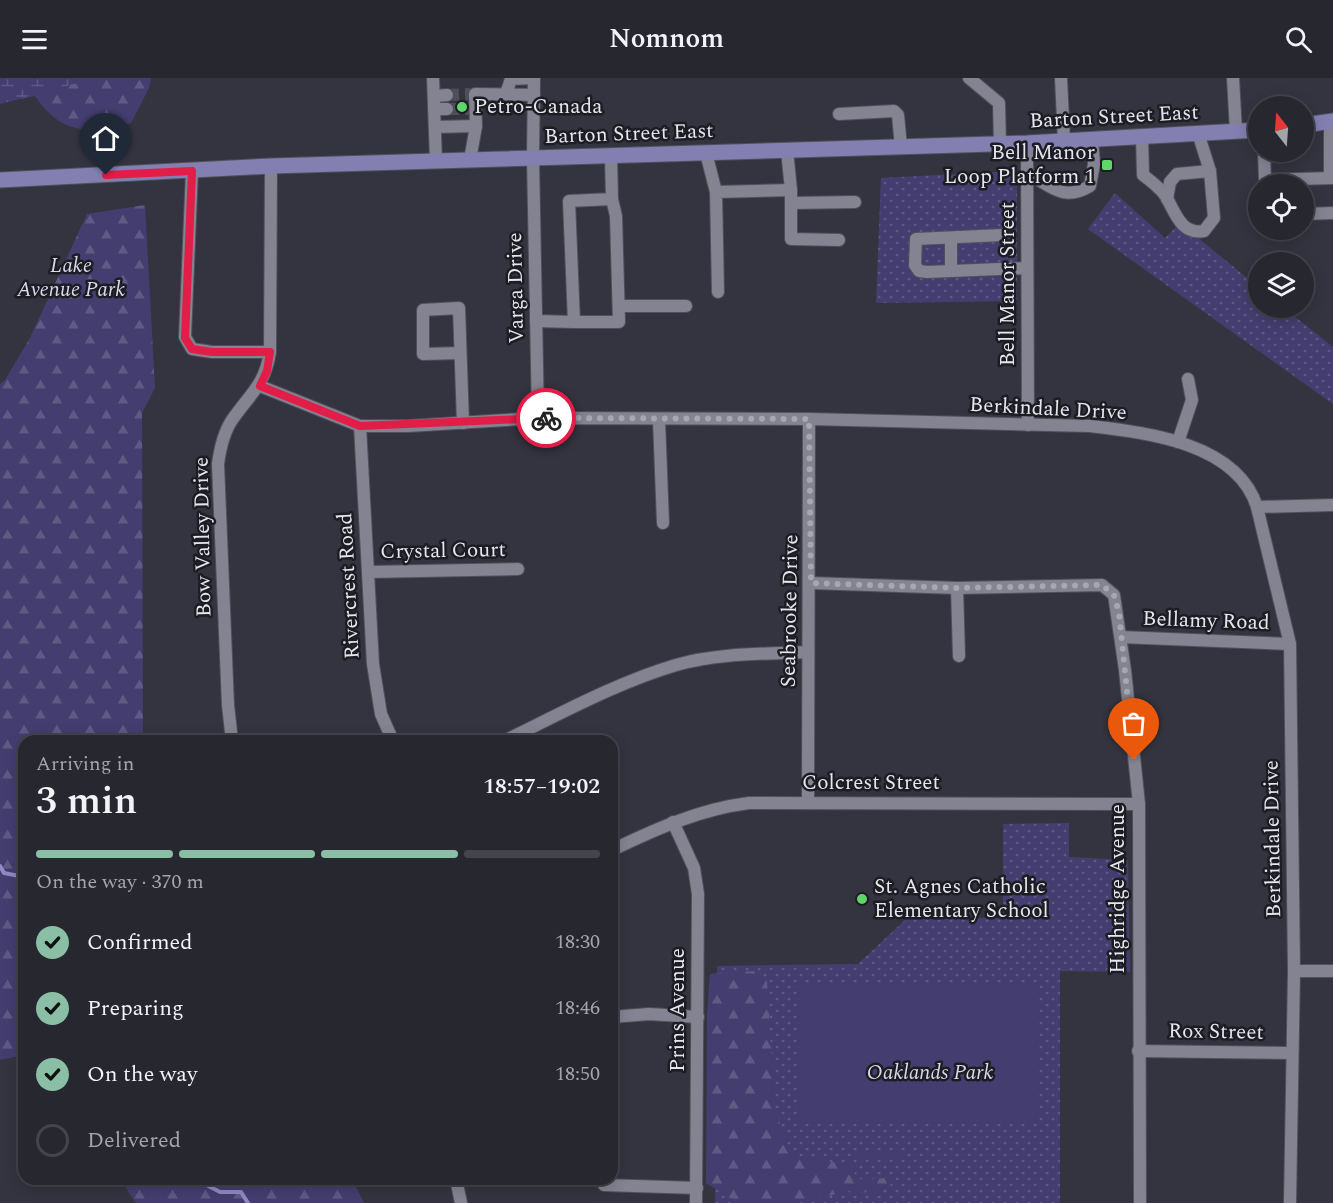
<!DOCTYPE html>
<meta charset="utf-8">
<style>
body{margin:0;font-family:Spectral,serif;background:#2f2f38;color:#f1f3f6;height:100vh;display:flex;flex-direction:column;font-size:22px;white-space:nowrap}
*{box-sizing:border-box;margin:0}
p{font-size:20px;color:#a4a5ab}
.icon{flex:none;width:33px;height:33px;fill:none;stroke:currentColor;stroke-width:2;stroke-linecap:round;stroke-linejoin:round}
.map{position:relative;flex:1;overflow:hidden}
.details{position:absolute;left:18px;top:657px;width:600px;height:450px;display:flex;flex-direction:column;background:#272730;border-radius:18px;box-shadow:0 3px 15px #0003,0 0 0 2px #43444c}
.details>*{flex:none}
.needle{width:39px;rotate:343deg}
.controls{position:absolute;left:1248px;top:18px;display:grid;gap:12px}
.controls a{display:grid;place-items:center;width:66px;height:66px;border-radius:50%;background:#272730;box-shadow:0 3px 15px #0003,0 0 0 2px #43444c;font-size:30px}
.pin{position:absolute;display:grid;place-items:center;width:51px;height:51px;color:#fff;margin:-62px -26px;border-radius:50% 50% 50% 0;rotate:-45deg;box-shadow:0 0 6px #0007}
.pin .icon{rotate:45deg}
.courier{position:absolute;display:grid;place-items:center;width:60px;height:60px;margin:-30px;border:4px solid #e11d48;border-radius:50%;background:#fff;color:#222;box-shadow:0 2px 8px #0007}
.headline em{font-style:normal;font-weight:600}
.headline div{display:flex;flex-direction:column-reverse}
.headline{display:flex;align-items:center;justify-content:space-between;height:102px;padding:0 18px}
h1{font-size:39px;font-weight:600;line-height:45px}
.bar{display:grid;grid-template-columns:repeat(4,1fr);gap:9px 6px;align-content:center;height:72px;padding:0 18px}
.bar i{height:8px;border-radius:4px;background:#43444c}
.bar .selected{background:#8abfa5}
.bar p{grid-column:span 4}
ol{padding:0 18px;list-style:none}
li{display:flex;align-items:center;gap:18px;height:66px}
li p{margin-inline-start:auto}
li .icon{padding:6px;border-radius:50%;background:#8abfa5;color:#111;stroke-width:4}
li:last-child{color:#a4a5ab}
li i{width:33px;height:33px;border:3px solid #43444c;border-radius:50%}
header{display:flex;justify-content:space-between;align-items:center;height:78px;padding:0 18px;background:#272730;font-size:27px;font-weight:600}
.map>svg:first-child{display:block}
.grass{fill:url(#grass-dots)}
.forest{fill:url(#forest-firs)}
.wetland{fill:url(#wetland-marsh)}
.garden{fill:#433e6f}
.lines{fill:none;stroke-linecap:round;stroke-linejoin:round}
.stream{stroke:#9089c2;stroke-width:4}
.minor-tunnel{stroke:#4f4f5a;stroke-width:12;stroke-dasharray:12 6;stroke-linecap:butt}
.minor-casing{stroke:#50505a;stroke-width:14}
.major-casing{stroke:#50505a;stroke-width:17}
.minor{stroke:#848392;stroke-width:12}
.major{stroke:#847fb1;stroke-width:15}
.done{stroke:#a7a7b0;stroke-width:6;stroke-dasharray:0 10.8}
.route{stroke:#e11d48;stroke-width:8}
.poi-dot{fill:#60d56a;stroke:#1c1c22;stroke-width:2}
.labels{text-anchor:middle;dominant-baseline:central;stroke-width:5;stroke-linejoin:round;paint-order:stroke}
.poi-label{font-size:21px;fill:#e5e5ed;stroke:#1c1c22;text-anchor:start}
.street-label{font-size:21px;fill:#e5e5ed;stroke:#1c1c22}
.park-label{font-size:21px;font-style:italic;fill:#d8d7ed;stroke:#1c1c22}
</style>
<header><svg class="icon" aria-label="menu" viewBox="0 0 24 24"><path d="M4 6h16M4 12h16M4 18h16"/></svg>Nomnom<svg class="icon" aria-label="search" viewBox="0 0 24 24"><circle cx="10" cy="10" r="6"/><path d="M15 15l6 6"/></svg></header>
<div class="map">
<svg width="1333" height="1125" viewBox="0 0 1333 1125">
<defs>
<pattern id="grass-dots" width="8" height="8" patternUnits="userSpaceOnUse" patternTransform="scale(1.5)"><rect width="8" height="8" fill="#433e6f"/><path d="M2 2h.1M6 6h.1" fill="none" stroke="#5e5a84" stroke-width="1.8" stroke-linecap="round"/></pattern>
<pattern id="forest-firs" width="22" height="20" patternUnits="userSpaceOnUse" patternTransform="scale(1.5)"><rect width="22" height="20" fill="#433e6f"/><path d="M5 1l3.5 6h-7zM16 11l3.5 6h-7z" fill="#5e5a84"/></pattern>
<pattern id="wetland-marsh" width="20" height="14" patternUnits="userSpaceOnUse" patternTransform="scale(1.5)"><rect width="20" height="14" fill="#433e6f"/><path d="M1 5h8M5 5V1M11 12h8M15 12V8" fill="none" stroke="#5e5a84"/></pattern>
</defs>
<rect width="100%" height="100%" fill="#343440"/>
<!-- grass -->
<g class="grass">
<path d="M1017 93V223L876 225 881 100Z"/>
<path d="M1115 115 1165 160 1180 145 1258 209V230H1284L1333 269V326L1088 151Z"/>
<path d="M1069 745V779L1128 782 1130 894 1060 893V1125H715L717 888 858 886 907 840H1003V746Z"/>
</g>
<!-- forest -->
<g class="forest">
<path d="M0 0H151L149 10 131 45C88 56 62 57 35 18L0 25Z"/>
<path d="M145 127 155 310 142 335 143 663H24V977L0 982V306L5 302 30 260 87 136Z"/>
<path d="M755 893 767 903 775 1031 790 1074 801 1079 857 1088 853 1101 889 1100 891 1109 874 1115 850 1113 797 1125H738L706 1105 707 937 710 896Z"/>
<path d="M120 1101H352L364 1125H136Z"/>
</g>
<!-- wetland -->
<path class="wetland" d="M0 0H96L0 26Z"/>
<!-- garden -->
<g class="garden">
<path d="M800 906 1039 907 1038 1046 799 1045Z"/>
<rect x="859" y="1072" width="48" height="10"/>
</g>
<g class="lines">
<!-- stream -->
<g class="stream">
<path d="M0 788 4 795 24 799"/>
<path d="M195 1101 220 1114H241L248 1125"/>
</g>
<!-- minor-tunnel -->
<g class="minor-tunnel">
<path d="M447 17 470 16"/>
<path d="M447 31H470"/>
</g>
<defs>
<g id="minor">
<path d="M433 0 436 83"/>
<path d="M534 0 533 80 538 340"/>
<path d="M969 0 999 25 1000 66"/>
<path d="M1061 0 1064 63"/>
<path d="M1233 0 1236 53"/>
<path d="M506 16 511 1 534 0"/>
<path d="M434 18 447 17"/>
<path d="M434 31H447"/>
<path d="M839 36 894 33 898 37 901 69"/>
<path d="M1330 43V100"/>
<path d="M435 49 476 48"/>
<path d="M1142 58 1143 97C1151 103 1159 109 1165 117 1175 133 1180 157 1204 153L1214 140 1210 93 1198 55"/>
<path d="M1027 65 1028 347"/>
<path d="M787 72 791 112"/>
<path d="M1264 74 1265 102 1333 100"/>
<path d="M706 75 716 114"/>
<path d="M470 82 476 48 475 16 534 17"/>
<path d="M192 93 185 259 192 271 212 274H270"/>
<path d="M1027 95C1051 108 1063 124 1090 108L1094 86 1092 61"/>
<path d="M1167 121 1170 104 1177 96 1210 93"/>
<path d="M791 125 855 124"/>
<path d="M1304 136 1333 135"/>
<path d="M1002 157 916 161 915 187 919 193 927 194 1027 190"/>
<path d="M951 161V192"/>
<path d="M718 214 716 114 791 112V161L839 162"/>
<path d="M619 228H686"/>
<path d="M536 243 574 244 569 123 612 121 611 78"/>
<path d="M574 244H619L616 138 612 121"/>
<path d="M460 275 423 276V232L459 230 463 345"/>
<path d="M260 308 360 348H408L538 340 809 341 1090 348C1148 355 1237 365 1257 429L1290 566 1294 893 1290 1125"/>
<path d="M659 342 663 445"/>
<path d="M360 348 373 586 381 636 393 663"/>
<path d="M1178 364 1192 322 1188 301"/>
<path d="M1257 429 1333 427"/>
<path d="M368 494 518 491"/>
<path d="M811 505 957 510 1102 507 1114 517 1125 592 1139 726 1140 1125"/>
<path d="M957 510 959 578"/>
<path d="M1121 559 1290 566"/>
<path d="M232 663 228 627 218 386C220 371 224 354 232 342 250 316 265 307 270 274L271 88"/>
<path d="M504 663C560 636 616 605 676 587 718 575 764 576 808 574"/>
<path d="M808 724 809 341"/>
<path d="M673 744 694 790 698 816 696 1125"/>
<path d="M612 772C656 751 700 731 749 725L1139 726"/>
<path d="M1294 893H1333"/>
<path d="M612 939 649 936 698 939"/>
<path d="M1138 973 1292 975"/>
<path d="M456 1101 461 1125"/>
<path d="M604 1107 697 1110"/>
</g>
<g id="major">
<path d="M1304 47 1333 43"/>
<path d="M0 102 271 88 1027 65 1258 52"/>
</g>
</defs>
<!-- minor casing -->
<use href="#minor" class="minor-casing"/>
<!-- major casing -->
<use href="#major" class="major-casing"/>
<!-- minor -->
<use href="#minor" class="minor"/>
<!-- major -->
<use href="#major" class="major"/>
</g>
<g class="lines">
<!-- done -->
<path class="done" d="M546 340 809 341 811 505 957 510 1102 507 1114 517 1119 535 1134 682"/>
<!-- route -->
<path class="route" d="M106 97 192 93 185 260 192 271 212 274H270L267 293 260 308 360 348 546 340"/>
</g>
<!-- markers -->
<g class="poi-dot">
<circle cx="462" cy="29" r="6"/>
<rect x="1101" y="81" width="12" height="12" rx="3"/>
<circle cx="862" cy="821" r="6"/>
</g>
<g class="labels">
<!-- poi labels -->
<g class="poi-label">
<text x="474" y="29">Petro-Canada</text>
<text x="1095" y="75" text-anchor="end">Bell Manor<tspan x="1095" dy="24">Loop Platform 1</tspan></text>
<text x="874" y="809">St. Agnes Catholic<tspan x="874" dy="24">Elementary School</tspan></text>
</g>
<!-- street labels -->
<g class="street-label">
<text transform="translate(1114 39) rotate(-3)">Barton Street East</text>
<text transform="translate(629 56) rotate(-2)">Barton Street East</text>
<text transform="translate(1008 206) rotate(-90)">Bell Manor Street</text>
<text transform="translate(516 210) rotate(-91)">Varga Drive</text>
<text transform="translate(1048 331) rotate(3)">Berkindale Drive</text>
<text transform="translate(203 459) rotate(-91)">Bow Valley Drive</text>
<text transform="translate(443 473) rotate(-1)">Crystal Court</text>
<text transform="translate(349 508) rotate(-93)">Rivercrest Road</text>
<text transform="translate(790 533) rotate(-89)">Seabrooke Drive</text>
<text transform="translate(1206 543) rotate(2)">Bellamy Road</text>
<text x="871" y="705">Colcrest Street</text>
<text transform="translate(1273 761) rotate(-91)">Berkindale Drive</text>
<text transform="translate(1118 811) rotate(-90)">Highridge Avenue</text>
<text transform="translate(678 932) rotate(-90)">Prins Avenue</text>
<text transform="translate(1216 954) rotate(1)">Rox Street</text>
</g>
<!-- park labels -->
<g class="park-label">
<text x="71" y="188">Lake<tspan x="71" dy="24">Avenue Park</tspan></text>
<text x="930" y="995">Oaklands Park</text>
</g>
</g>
</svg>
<div class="controls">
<a><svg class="needle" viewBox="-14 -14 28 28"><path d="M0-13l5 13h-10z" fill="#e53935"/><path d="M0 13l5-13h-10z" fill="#a4a5ab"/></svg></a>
<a><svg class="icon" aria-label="locate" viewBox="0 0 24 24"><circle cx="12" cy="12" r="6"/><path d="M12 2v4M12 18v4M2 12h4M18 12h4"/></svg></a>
<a><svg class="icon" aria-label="layers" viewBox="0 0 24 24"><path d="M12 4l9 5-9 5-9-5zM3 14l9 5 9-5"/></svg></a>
</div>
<div class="pin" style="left:1134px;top:682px;background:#ea580c"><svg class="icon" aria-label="bag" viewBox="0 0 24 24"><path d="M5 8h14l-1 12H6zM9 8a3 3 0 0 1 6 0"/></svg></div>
<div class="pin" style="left:106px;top:97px;background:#1f2937"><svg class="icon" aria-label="home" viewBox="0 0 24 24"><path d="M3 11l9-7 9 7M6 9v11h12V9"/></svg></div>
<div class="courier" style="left:546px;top:340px"><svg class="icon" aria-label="bike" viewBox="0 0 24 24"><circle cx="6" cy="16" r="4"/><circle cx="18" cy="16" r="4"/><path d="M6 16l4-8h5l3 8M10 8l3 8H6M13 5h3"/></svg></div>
<section class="details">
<div class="headline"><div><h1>3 min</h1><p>Arriving in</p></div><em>18:57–19:02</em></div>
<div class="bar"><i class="selected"></i><i class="selected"></i><i class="selected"></i><i></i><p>On the way · 370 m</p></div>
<ol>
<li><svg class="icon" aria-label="check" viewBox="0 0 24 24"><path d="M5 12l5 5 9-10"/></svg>Confirmed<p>18:30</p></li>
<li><svg class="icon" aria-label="check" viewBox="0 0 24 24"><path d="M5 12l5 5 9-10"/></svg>Preparing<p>18:46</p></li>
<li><svg class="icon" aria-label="check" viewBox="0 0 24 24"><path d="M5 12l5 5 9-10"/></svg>On the way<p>18:50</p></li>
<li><i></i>Delivered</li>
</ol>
</section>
</div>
